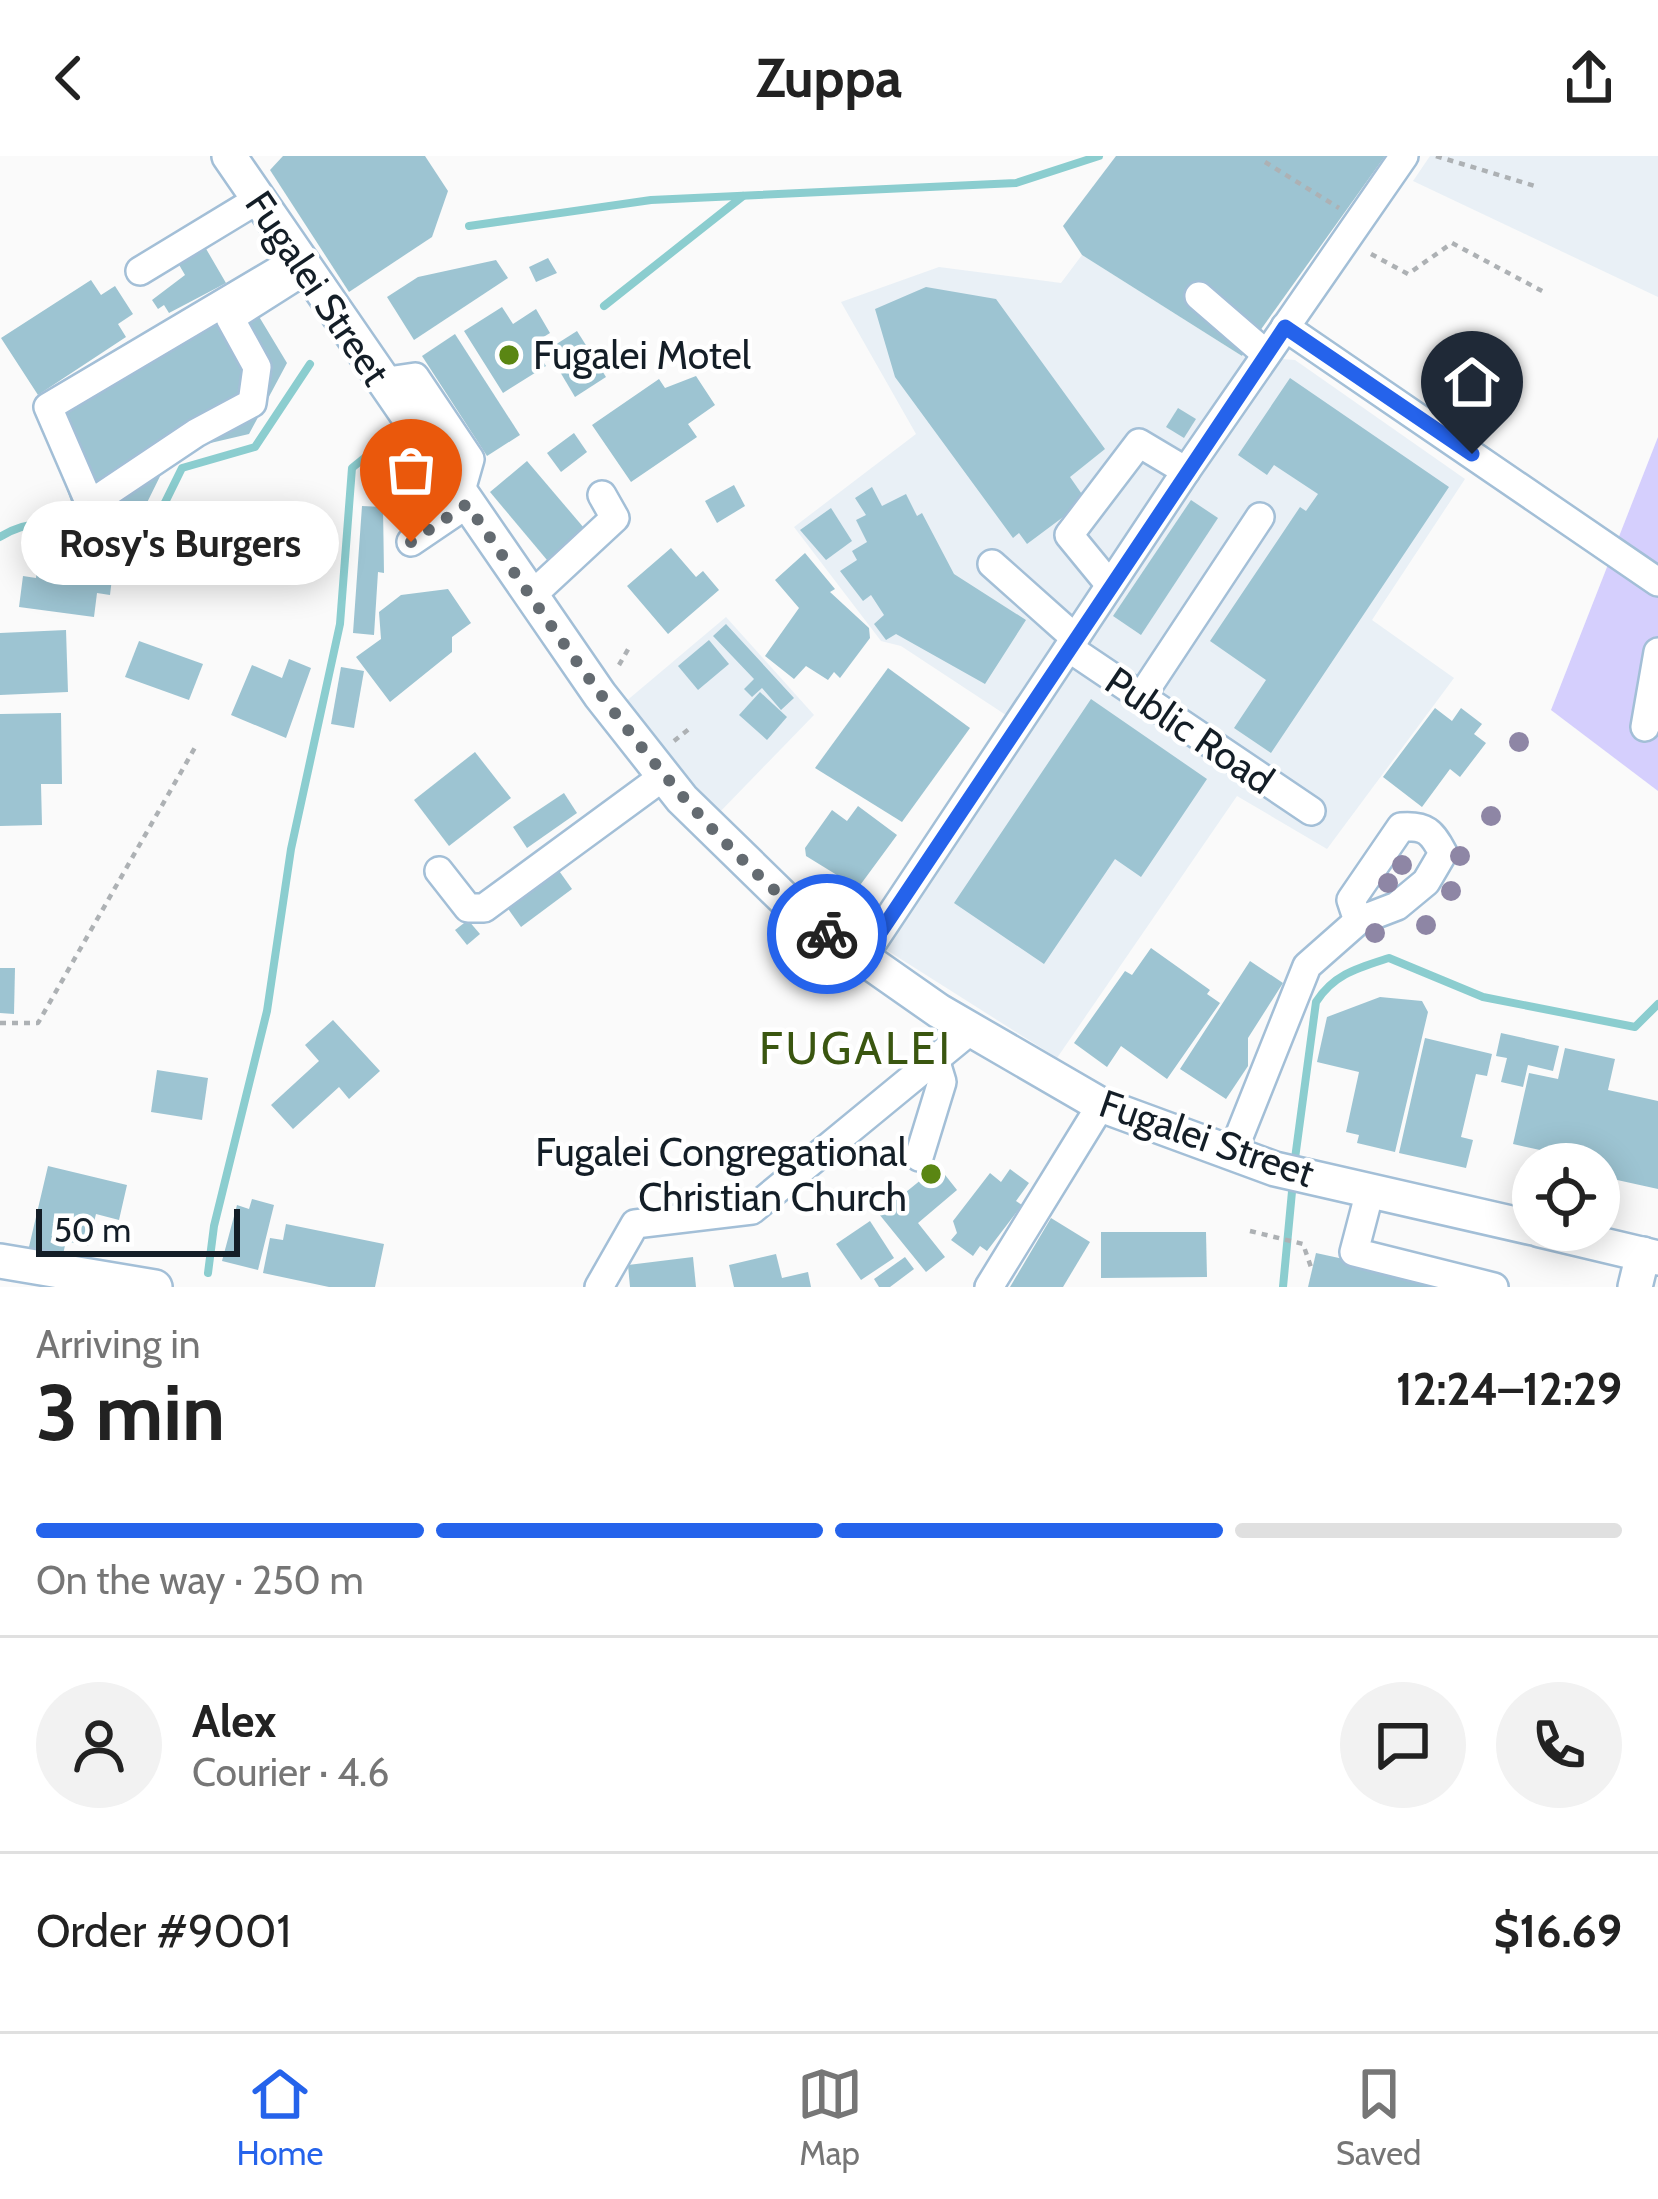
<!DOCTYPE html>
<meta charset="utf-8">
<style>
body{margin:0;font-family:Cabin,sans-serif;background:#f2f2f2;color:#222;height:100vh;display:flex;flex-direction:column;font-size:45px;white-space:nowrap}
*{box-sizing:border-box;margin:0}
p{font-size:39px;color:#767676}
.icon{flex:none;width:66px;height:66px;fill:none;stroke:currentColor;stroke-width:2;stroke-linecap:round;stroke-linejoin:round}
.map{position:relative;height:1131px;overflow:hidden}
.details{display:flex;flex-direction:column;background:#fff;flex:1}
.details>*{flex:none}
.buttons{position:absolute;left:1512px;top:987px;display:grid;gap:24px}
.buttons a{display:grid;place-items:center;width:108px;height:108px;border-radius:50%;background:#fff;box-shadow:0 6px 30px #0003;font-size:60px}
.scale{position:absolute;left:36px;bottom:30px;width:204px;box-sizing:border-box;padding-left:12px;border:6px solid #141e27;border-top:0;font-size:33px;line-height:42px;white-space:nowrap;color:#141e27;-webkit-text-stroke:9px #fff;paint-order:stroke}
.pin{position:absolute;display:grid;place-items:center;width:102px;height:102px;color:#fff;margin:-123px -51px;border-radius:50% 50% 50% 0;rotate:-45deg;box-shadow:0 0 12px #0007}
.pin .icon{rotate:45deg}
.courier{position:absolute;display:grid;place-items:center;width:120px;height:120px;margin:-60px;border:9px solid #2563eb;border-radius:50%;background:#fff;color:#222;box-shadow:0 3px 15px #0007}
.bubble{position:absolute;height:84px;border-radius:42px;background:#fff;box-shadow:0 6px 30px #0003;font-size:39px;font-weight:800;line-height:84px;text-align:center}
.summary em{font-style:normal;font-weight:800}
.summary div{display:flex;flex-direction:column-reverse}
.summary{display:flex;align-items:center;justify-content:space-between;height:204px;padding:0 36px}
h1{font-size:78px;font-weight:800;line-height:90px}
.bar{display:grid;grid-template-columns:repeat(4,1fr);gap:18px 12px;align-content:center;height:144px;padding:0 36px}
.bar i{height:15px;border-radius:9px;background:#e0e0e0}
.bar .current{background:#2563eb}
.bar p{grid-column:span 4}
.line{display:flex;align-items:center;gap:30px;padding:0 36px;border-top:3px solid #e0e0e0}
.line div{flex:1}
.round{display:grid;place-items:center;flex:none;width:126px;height:126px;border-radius:63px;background:#f2f2f2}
header{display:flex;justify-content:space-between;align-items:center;height:156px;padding:0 36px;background:#fff;font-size:54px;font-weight:800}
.tab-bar{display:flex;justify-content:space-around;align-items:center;height:168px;border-top:3px solid #e0e0e0;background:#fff;font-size:33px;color:#767676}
.tab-bar a{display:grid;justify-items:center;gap:6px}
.tab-bar .current{color:#2563eb}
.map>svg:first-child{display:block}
.built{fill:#e9f0f6}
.green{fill:#d5cffd}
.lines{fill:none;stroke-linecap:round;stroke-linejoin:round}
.stream{stroke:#8bcdcf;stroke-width:8}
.building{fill:#9dc4d2}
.minor-casing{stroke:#a3bfd7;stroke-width:32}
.major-casing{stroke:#a3bfd7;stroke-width:38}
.path{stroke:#adb1b4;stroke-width:4.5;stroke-dasharray:6 6;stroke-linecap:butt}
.minor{stroke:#fff;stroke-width:27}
.major{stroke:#fff;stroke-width:33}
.tree{fill:#8e86a5}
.done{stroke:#646b71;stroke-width:12;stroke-dasharray:0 21.6}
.route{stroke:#2563eb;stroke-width:15}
.poi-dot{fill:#5a8613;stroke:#fff;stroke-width:4.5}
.labels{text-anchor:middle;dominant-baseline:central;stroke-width:9;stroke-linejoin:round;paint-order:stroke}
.street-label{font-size:39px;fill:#141e27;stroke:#fff}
.poi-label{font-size:39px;fill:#141e27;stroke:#fff;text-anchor:start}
.quarter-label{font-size:45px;letter-spacing:3px;fill:#3a5610;stroke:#fff}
</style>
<header><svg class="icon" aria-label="back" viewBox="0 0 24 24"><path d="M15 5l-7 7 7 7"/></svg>Zuppa<svg class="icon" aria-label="share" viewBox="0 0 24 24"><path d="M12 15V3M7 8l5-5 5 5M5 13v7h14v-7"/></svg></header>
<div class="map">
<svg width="1658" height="1131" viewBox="0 0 1658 1131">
<rect width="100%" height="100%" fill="#fafafa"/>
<!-- built -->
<g class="built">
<path d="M1430 0H1658V141L1413 25Z"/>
<path d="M1082 99 1242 200 1295 204 1465 323 1372 464 1454 522 1327 693 1237 640 1057 902 885 793 1027 573 901 490 881 485 794 371 916 278 841 146 939 111 1061 127Z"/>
<path d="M726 461 814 559 716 660 618 552Z"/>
</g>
<!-- green -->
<path class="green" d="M1658 281V635L1551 554Z"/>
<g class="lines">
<!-- stream -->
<g class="stream">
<path d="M469 70 651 44 1016 27 1099 0"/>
<path d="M604 150 743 40"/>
<path d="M0 381C58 344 95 399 146 385L182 312 255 291 310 208"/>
<path d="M1294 1010 1316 846C1334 818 1358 812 1389 802L1483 841 1635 871 1658 848"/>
<path d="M208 1117 214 1070 267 855 291 693 340 468 352 312 390 281"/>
<path d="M1283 1131 1293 1025"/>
</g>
</g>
<!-- building -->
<g class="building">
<path d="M283 0H425L448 35 432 81 349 136 270 14Z"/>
<path d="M1116 0H1385L1242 200 1082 99 1063 70Z"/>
<path d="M205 91 226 127 169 157 164 149 158 153 152 144 185 119 178 107Z"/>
<path d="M548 102 557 117 536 126 529 111Z"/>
<path d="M496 104 508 122 414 184 387 141 418 121Z"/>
<path d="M91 124 101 139 115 130 133 158 118 168 126 181 38 239 1 182Z"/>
<path d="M237 124 287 207 249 278 172 296 134 373 74 354 35 242Z"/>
<path d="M926 131 996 143 1105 293 1070 321 1086 344 1027 388 1019 377 1013 382 895 221 875 153Z"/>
<path d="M502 151 513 168 536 153 550 177 532 188 546 210 503 237 464 175Z"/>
<path d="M577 175 606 221 575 241 547 194Z"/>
<path d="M455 178 520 279 487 300 422 200Z"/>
<path d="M696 220 715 249 688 268 697 281 631 326 592 269 659 223 665 232Z"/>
<path d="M1290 222 1449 331 1271 597 1234 572 1266 524 1210 485 1300 351 1306 355 1318 338 1274 309 1267 319 1238 299Z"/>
<path d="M1178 252 1196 263 1184 282 1166 271Z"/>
<path d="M574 277 587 296 561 316 547 297Z"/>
<path d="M527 305 584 372 547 404 490 336Z"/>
<path d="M734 329 745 350 717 367 705 345Z"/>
<path d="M872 331 882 350 906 338 917 360 922 357 954 418 1026 464 985 528 896 478 886 484 874 468 884 459 871 439 863 445 840 415 857 404 852 395 867 386 856 364 866 359 855 342Z"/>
<path d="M1191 344 1218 362 1141 479 1113 460Z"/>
<path d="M362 350 383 351 384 417 378 416 374 479 353 477Z"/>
<path d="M831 352 852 385 826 404 800 374Z"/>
<path d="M259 378 281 395 256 426 234 409Z"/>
<path d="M671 392 696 421 703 415 719 434 668 478 627 430Z"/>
<path d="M805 397 835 433 830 436 869 472 870 482 840 522 834 516 828 524 806 510 794 523 765 500 799 452 775 424Z"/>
<path d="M38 404 113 414 110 439 97 437 94 461 19 451 23 420 36 422Z"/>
<path d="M448 433 471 467 452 481V496L390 546 356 501 381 483 379 456 401 439Z"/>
<path d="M726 468 794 542 781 554 762 532 752 541 744 533 754 523 713 480Z"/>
<path d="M66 474 68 536 0 539V477Z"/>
<path d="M709 484 729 508 698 534 678 510Z"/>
<path d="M139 485 203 508 189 544 125 521Z"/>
<path d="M289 503 311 512 286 582 231 559 252 509 282 522Z"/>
<path d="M341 511 364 515 354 572 331 568Z"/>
<path d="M888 512 970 572 902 666 815 612Z"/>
<path d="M760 536 787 561 767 584 739 559Z"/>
<path d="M1091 543 1207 623 1141 721 1115 703 1044 808 954 747Z"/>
<path d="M1435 552 1452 565 1461 552 1482 568 1474 578 1486 587 1460 621 1450 613 1422 651 1383 621Z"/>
<path d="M61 557 62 628H41L42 669 0 670V558Z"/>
<path d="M475 596 511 642 449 690 414 644Z"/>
<path d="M564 637 577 657 527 692 513 671Z"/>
<path d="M858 650 897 679 858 732 806 700 805 692 832 654 847 665Z"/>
<path d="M557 712 572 733 521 771 506 750Z"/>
<path d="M468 764 480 778 467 789 455 774Z"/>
<path d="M1151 792 1210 834 1207 838 1220 847 1167 923 1121 890 1107 911 1074 887 1125 815 1132 819Z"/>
<path d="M1250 805 1283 827 1248 882V910L1226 943 1180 913Z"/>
<path d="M0 812H15L14 858 0 857Z"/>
<path d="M1380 841 1422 845 1428 856 1395 996 1357 987 1359 979 1346 976 1359 916 1317 906 1327 861Z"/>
<path d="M333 864 380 915 349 943 339 931 293 973 271 949 319 905 305 889Z"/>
<path d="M1501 877 1559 890 1553 915 1528 909 1523 931 1501 926 1507 902 1496 900Z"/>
<path d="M1425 882 1492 898 1487 920 1476 918 1461 981 1473 984 1466 1012 1399 997Z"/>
<path d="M1565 892 1615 903 1608 934 1658 945V1033L1599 1020V1008L1537 1006 1540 994 1513 988 1529 917 1558 923Z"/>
<path d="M157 914 208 922 202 964 151 956Z"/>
<path d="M48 1010 127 1029 119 1064 96 1058 88 1090 66 1085 62 1103 28 1095Z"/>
<path d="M938 1010 957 1034 918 1067 945 1101 926 1116 879 1058Z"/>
<path d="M1010 1013 1029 1027 1016 1045 1022 1049 987 1095 980 1090 973 1100 951 1084 957 1077 953 1065 990 1017 1001 1026Z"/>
<path d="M252 1043 274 1049 258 1114 222 1105 237 1049 249 1053Z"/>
<path d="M1051 1062 1090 1086 1063 1131H1010Z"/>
<path d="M870 1065 894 1102 861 1124 836 1088Z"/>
<path d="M286 1068 384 1088 375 1131H329L263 1117 270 1082 283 1084Z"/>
<path d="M1101 1076H1206L1207 1121 1101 1122Z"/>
<path d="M1316 1097 1463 1129 1462 1131H1308Z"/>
<path d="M776 1098 782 1122 808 1116 811 1131H734L729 1109Z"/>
<path d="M693 1101 696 1131H630L628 1109Z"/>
<path d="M905 1101 914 1113 890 1131H879L874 1123Z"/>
</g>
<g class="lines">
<defs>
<g id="minor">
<path d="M296 104 48 251 90 348 196 277 252 247 257 211 230 162 304 115"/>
<path d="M140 115 257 44"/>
<path d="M1199 140 1266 198"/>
<path d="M1285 171 1658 426"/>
<path d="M381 226 415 221 470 303 460 338"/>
<path d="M411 386 467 348"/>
<path d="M992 408 1075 482"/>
<path d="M1110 429 1069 379 1139 287 1186 315"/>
<path d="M531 440 615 362 602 339"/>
<path d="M1069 492 1311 655"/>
<path d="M1141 541 1260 361"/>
<path d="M1645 571 1658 496"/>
<path d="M439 715 468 752H484L664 620"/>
<path d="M861 804 1186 315 1404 0"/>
<path d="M1232 998 1307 810 1358 765 1397 750 1426 726 1443 697C1432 676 1426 669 1401 671L1351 744 1358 765"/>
<path d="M919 1001 942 926 935 903"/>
<path d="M1370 1035 1354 1096 1494 1131"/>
<path d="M599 1131 635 1068 752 1054 972 873"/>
<path d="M989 1131 1101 949"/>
</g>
<g id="major">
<path d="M229 0 600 539 682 643 799 757 939 855 1101 949 1275 1013 1533 1072"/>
<path d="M1540 1074 1658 1102"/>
<path d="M0 1105 155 1131"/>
<path d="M1635 1131 1643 1098"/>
</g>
</defs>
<!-- minor casing -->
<use href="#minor" class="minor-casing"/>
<!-- major casing -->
<use href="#major" class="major-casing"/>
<!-- path -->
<g class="path">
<path d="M1436 0 1538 31"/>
<path d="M1265 6 1339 52"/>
<path d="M1371 98 1408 118 1452 87 1544 136"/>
<path d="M619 509 630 490"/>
<path d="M674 585 689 573"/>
<path d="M0 867H38L197 588"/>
<path d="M1250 1075 1303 1088 1312 1114"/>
</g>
<!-- minor -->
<use href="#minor" class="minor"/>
<!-- major -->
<use href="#major" class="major"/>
</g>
<!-- trees -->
<g class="tree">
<circle cx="309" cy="388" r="10"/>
<circle cx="1519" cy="586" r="10"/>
<circle cx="1491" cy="660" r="10"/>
<circle cx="1460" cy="700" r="10"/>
<circle cx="1402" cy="709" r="10"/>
<circle cx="1388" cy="727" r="10"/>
<circle cx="1451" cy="735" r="10"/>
<circle cx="1426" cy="769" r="10"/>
<circle cx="1375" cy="777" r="10"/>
</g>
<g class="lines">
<!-- done -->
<path class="done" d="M411 386 467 348C574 503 677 662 827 778"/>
<!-- route -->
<path class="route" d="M827 778 861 805 1285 171 1472 298"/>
</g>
<!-- markers -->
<g class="poi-dot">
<circle cx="509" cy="199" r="12"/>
<circle cx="931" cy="1018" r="12"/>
</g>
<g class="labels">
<!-- street labels -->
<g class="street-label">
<text transform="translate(318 132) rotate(56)">Fugalei Street</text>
<text transform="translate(1190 574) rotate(34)">Public Road</text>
<text transform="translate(1207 982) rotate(19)">Fugalei Street</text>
</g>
<!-- poi labels -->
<g class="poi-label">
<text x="533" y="199">Fugalei Motel</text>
<text x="907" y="996" text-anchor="end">Fugalei Congregational<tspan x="907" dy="45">Christian Church</tspan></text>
</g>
<!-- quarter labels -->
<g class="quarter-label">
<text x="856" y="892">FUGALEI</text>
</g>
</g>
</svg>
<div class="buttons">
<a><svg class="icon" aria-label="locate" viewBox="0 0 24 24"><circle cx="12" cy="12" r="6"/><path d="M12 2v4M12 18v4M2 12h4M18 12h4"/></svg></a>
</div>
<div class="scale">50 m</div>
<div class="pin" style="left:411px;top:386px;background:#ea580c"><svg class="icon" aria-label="bag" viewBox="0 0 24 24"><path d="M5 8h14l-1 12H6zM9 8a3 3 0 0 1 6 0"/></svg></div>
<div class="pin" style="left:1472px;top:298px;background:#1f2937"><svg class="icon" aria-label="home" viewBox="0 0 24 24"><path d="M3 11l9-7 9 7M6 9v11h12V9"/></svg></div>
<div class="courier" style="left:827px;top:778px"><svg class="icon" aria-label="bike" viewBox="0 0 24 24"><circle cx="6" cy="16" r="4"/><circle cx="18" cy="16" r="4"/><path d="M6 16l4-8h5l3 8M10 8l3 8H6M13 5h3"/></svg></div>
<div class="bubble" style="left:21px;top:345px;width:318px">Rosy's Burgers</div>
</div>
<section class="details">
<div class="summary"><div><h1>3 min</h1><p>Arriving in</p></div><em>12:24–12:29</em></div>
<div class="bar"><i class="current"></i><i class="current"></i><i class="current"></i><i></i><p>On the way · 250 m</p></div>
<div class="line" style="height:216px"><a class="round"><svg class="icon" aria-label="person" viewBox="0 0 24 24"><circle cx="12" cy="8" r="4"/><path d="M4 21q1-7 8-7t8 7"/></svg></a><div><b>Alex</b><p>Courier · 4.6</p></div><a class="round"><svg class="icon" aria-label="chat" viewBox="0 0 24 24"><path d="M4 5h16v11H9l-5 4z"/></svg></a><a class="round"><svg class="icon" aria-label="phone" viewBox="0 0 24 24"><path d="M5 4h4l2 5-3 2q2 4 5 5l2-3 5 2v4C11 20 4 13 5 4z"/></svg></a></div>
<div class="line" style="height:156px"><div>Order #9001</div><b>$16.69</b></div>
</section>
<nav class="tab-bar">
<a class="current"><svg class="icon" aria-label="home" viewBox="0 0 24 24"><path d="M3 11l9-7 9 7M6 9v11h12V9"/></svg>Home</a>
<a><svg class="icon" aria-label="map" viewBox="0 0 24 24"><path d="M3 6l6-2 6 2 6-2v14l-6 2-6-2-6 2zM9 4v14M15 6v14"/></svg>Map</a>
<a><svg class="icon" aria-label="saved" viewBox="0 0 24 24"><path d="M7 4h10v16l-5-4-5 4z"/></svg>Saved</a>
</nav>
